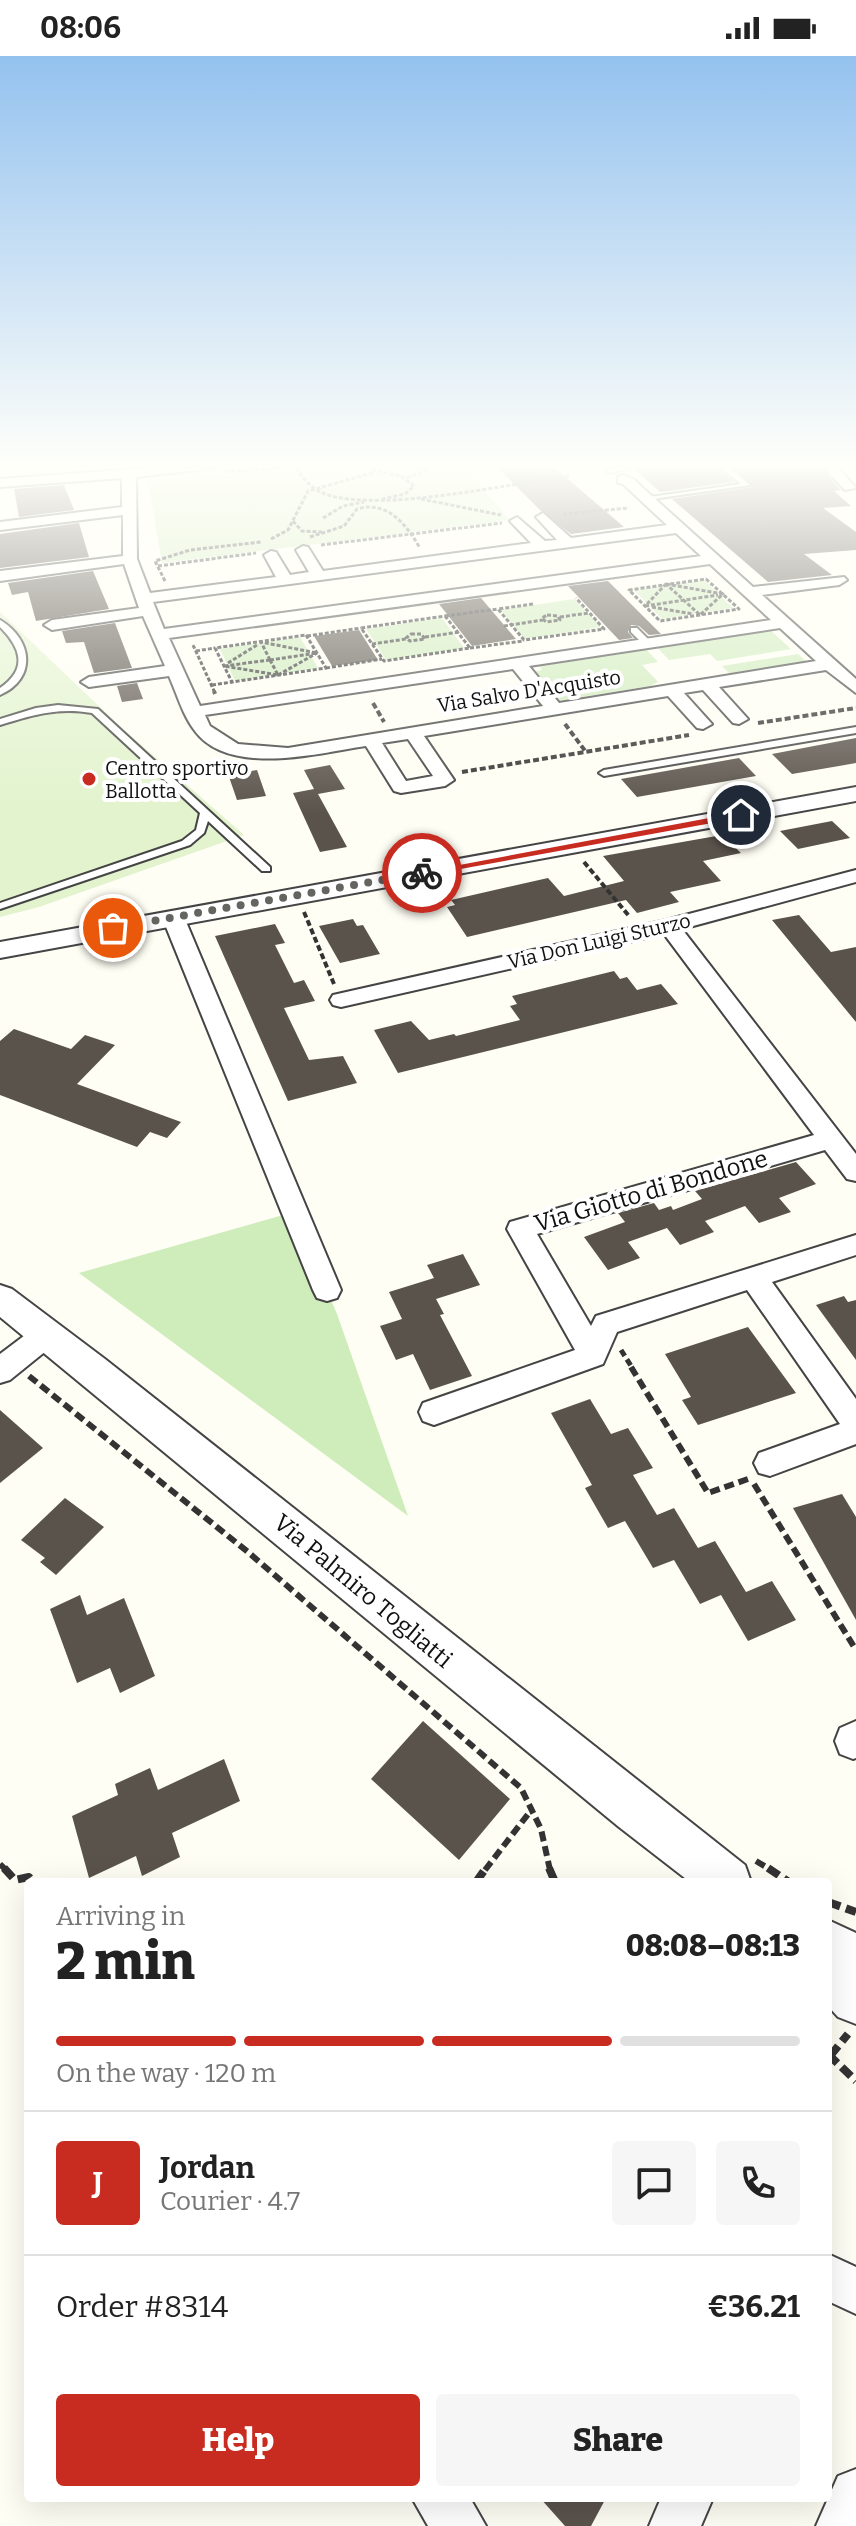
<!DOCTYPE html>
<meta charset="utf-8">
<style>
body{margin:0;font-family:Bitter,serif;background:#f6f6f6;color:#222;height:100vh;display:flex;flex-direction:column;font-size:30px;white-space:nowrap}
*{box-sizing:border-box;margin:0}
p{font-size:26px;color:#767676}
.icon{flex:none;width:44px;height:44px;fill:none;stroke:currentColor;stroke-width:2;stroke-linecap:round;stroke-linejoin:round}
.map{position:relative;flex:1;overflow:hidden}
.side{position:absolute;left:24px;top:1822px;width:808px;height:624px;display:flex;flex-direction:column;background:#fff;border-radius:8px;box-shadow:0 8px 32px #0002}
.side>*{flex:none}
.pin{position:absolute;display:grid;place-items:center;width:68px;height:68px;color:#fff;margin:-34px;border:4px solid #fff;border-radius:50%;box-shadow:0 2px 8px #0007}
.courier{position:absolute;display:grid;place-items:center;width:80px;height:80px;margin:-40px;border:6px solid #c82c21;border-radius:50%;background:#fff;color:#222;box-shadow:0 2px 10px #0007}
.summary em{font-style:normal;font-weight:800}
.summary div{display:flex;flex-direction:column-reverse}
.summary{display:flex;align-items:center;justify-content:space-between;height:136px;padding:0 32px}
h1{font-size:52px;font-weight:800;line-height:60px}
.bar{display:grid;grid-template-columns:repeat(4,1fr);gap:12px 8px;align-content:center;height:96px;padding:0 32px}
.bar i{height:10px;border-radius:6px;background:#e0e0e0}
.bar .selected{background:#c82c21}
.bar p{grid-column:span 4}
.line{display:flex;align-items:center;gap:20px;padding:0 32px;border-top:2px solid #e0e0e0}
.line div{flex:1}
.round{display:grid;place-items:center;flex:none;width:84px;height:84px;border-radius:8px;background:#f6f6f6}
.cta{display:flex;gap:16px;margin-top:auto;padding:16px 32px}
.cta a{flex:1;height:92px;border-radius:8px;background:#c82c21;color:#fff;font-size:32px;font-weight:800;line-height:92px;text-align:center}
.cta a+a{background:#f6f6f6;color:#222}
.status{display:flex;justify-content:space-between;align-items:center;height:56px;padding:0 40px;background:#fff;direction:ltr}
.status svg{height:22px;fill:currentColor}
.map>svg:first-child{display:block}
.green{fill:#cfecbb}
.pitch{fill:#e2f3cd}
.building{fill:#5a534c}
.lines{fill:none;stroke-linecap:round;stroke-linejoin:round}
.service-casing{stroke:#444;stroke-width:4}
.minor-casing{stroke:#444;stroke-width:4}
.tertiary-casing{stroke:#444;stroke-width:4}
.path-far4{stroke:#333;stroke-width:3;stroke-dasharray:4 2;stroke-linecap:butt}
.path-far3{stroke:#333;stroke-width:4;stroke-dasharray:6 3;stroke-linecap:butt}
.path-far2{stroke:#333;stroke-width:5;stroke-dasharray:7 4;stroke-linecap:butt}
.path-far1{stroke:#333;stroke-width:6;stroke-dasharray:10 5;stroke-linecap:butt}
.path{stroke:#333;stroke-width:8;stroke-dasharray:13 6;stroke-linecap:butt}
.service{fill:#fff;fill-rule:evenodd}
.minor{fill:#fff;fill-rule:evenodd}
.tertiary{fill:#fff;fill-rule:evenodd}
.route{fill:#c82c21}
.done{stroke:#646460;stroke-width:8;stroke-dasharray:0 14.4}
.poi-dot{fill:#c82c21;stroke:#fff;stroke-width:3}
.labels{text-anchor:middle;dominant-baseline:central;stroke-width:8;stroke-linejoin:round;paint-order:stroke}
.far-street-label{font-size:20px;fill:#111;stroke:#fff}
.far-poi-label{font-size:20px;fill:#111;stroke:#fff;text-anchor:start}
.street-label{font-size:24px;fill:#111;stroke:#fff}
</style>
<div class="status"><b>08:06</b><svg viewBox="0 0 49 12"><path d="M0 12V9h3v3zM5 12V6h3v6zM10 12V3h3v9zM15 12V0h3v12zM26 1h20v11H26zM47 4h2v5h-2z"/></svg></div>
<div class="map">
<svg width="856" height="2470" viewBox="0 0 856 2470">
<rect width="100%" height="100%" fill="#fffef4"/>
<!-- green -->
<g class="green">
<path d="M320 412H465L510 464 162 507 148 424Z"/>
<path d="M704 524 733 552 662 563 634 534Z"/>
<path d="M574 543 601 571 525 583 501 554Z"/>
<path d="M442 562 464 592 386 604 366 573Z"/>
<path d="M768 572 791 593 717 605 710 598 669 604 655 589Z"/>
<path d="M300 581 318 612 235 625 220 593Z"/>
<path d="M644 591 658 606 642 609 658 626 650 630 557 645 533 616 542 614 538 608Z"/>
<path d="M798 598 808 607 731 619 722 610Z"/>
<path d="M294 1156 337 1258 408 1460 79 1217Z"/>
</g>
<!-- pitch -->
<path class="pitch" d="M0 556 122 672 244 779 39 851 0 861Z"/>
<!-- building -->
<g class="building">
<path d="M498 412H555L624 471 571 478 541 455Z"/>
<path d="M633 412H719L734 426 660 436Z"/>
<path d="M735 412H821L841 434 834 435 851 450 823 452 856 476V494L804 498 832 519 768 526 672 443 752 431Z"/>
<path d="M64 429 74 454 19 461 14 433Z"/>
<path d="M79 467 89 501 0 512V478Z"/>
<path d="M93 515 109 553 48 563 36 565 28 536 12 539 8 527Z"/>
<path d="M608 525 661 578 649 579 639 570 631 569 628 576 633 582 619 584 568 530Z"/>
<path d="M481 542 516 583 472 590 439 548Z"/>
<path d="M115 567 132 612 94 617 84 586 66 587 62 575Z"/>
<path d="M359 574 378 604 332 610 314 580Z"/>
<path d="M137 627 143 643 122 646 117 630Z"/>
<path d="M856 682V707L839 710 792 718 772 698Z"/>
<path d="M739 702 756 720 637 741 621 723Z"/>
<path d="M330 709 345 733 318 738 347 791 320 796 293 737 314 733 304 714Z"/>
<path d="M257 714 266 740 237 744 228 718Z"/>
<path d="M832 765 850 782 798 793 780 775Z"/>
<path d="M722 779 741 797 703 805 721 825 670 836 679 846 637 857 626 844 467 881 447 851 455 849 451 844 548 822 564 840 624 825 603 800Z"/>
<path d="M799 859 831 896 856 891V966L772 864Z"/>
<path d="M353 863 357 870 363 869 380 898 340 907 319 870Z"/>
<path d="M275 868 285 887 275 889 294 927 304 924 315 945 284 952 309 1004 343 1000 357 1027 288 1045 215 880Z"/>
<path d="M614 915 620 923 627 921 637 934 661 928 678 948 398 1017 374 974 411 965 429 984 454 978 456 980 520 964 510 950 517 948 512 940Z"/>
<path d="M14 973 71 993 85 979 115 989 77 1028 181 1066 167 1082 150 1076 137 1091 0 1039V985Z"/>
<path d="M796 1106 816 1128 779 1142 791 1156 759 1167 745 1150 705 1165 714 1176 680 1189 667 1172 628 1186 640 1202 608 1214 584 1181 625 1166 618 1157 654 1147 659 1154 671 1150 673 1154 702 1143 695 1135Z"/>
<path d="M463 1198 480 1229 436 1243 444 1258 440 1259 472 1320 430 1334 413 1298 396 1304 380 1270 402 1263 389 1236 434 1222 427 1209Z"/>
<path d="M844 1240 848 1246 856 1244V1304L816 1249Z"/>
<path d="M748 1271 796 1337 698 1369 682 1344 691 1341 665 1298Z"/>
<path d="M590 1343 611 1378 628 1372 653 1412 633 1419 657 1459 674 1452 698 1492 715 1485 746 1536 772 1525 796 1564 748 1585 721 1539 700 1548 674 1504 653 1512 625 1465 608 1472 585 1432 592 1429 551 1357Z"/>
<path d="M0 1354 43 1392 0 1427Z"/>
<path d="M842 1438 856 1461V1564L793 1452Z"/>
<path d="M65 1442 104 1471 56 1519 40 1506 45 1502 21 1484Z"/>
<path d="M80 1539 87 1559 124 1542 155 1620 120 1637 110 1612 77 1627 50 1553Z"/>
<path d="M423 1665 510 1743 459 1804 371 1723Z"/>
<path d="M224 1703 240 1745 172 1777 180 1801 142 1820 136 1800 89 1822 72 1760 118 1739 115 1728 150 1712 158 1734Z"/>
<path d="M540 2442H606L591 2470H565Z"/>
</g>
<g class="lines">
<defs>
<g id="service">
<path d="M613 412H630L610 417 607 415Z"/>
<path d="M722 412H730L750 429 646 444 643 442 741 428Z"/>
<path d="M0 564C32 583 38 622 0 639V632C28 613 21 592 0 571Z"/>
<path d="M631 572H637L650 585V589H644L631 576Z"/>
<path d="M58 649 98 653 270 811V815H262L208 765 204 777 190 789 0 853V847L182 785 196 774 200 757 92 657C58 651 32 659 0 669V663L36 652Z"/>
<path d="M856 671V677L604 720 599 717 604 714Z"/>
</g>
<g id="minor">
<path d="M148 412H216L136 421 137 503 150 537 276 521 264 499 271 495 276 496 290 519 309 516 296 494 303 490 308 491 323 515 531 487 510 465 517 461 545 485 557 484 536 461 543 457 571 482 667 469 622 427 634 424 753 531 844 521 847 524 839 529 762 539 856 623V637L826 614 719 631 748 663 739 668 733 667 703 634 684 637 712 668 703 673 697 672 668 640 424 680 454 724 445 730 401 737 394 735 366 690C319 697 229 721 195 675 183 660 177 638 169 620L89 631 81 626 89 621 165 610 143 560 52 574 44 569 52 564 139 552 124 508 0 525V515L123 500V459L0 474V466L122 451V422L0 431V423ZM676 477 701 500 164 573 153 546ZM710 508 771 564 200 650 169 582ZM780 572 816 605 559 647 529 610ZM513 613 543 650 288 692 238 688 210 670 205 659ZM408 683 433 720 406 725 382 687Z"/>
<path d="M824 412H838L856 432 845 434Z"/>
<path d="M856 814V826L682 873 856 1098V1125L847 1123 825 1094 537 1178 591 1270 596 1260 856 1179V1199L772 1226 856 1343V1388L770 1420 759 1417 754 1407 759 1397 840 1368 747 1234 617 1276 603 1308 434 1369 423 1365 419 1356 423 1347 575 1294 507 1173 510 1166 814 1079 664 878 341 951 333 949 330 944 333 939 666 864Z"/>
<path d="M173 855 184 861 341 1234 337 1242 327 1245 317 1242 313 1234 162 861Z"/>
<path d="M47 1267 57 1270 61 1278 57 1286 10 1324 0 1327V1298L37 1270Z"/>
<path d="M856 1665V1702L853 1703 840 1698 835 1685 840 1672Z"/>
<path d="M828 2198 856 2211V2258L828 2245Z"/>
<path d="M856 2413V2470H816L838 2420Z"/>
<path d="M412 2442H470L486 2470H428Z"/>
<path d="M661 2442H713L701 2470H649Z"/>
</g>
<g id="tertiary">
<path d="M624 419 635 424V430L618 427V421Z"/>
<path d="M856 731V745L0 902V886Z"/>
<path d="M0 1229 12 1233 105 1303 745 1809 751 1826H690L619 1771 0 1261Z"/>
<path d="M828 1864 856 1877V1968L838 1961 828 1950Z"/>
</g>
</defs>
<!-- service casing -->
<use href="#service" class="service-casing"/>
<!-- minor casing -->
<use href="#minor" class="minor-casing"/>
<!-- tertiary casing -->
<use href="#tertiary" class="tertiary-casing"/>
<!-- path-far4 -->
<g class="path-far4">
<path d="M296 412C305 425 313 434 328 439 385 456 507 428 569 420"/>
<path d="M372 414 401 420 414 430 405 438 382 443"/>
<path d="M225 416 280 412"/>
<path d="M407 422 429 412"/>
<path d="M421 443 501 459"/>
<path d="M563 458 629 452"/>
<path d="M323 462 343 450 364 446"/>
<path d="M293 465 302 475 322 476"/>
<path d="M310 481 344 470 357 453C387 444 406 468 420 492"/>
<path d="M271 483 288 474 308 435 372 417 371 412"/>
<path d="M321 489 502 467"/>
<path d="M158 510 256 497"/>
<path d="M706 523 739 553 660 565 629 534Z"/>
<path d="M165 525 155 505 190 494 261 486"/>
<path d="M666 528 723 538 700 559Z"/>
<path d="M533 548 498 553 524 584 604 573 576 542"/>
<path d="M647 548 665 529"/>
<path d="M645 550 718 539"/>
<path d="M652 551 693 558"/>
<path d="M547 559 558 560 560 564 546 566 542 562Z"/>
<path d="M445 560 470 592 384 605 361 572Z"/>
<path d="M445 560 498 553"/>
<path d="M560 561 589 557"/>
<path d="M504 570 543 564"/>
<path d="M411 578H421L425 583 410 585 406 582Z"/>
<path d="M306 579 326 612 232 626 215 592Z"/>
<path d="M307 580 361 572"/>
<path d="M425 581 460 576"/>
<path d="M372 588 406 583"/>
<path d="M193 589 215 637"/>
<path d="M470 592 523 585"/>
<path d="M196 595 215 592"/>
<path d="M270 604 278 619"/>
<path d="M270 604 224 610 278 619"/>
<path d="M270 604 261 586 317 597"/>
<path d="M270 604 317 597"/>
<path d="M228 607 257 589"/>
<path d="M326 612 382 603"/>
<path d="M278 619 317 597"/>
<path d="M212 629 232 626"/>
</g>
<!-- path-far3 -->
<g class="path-far3">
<path d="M214 635 215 638"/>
<path d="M373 647 384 666"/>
<path d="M758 667 856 652"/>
<path d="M565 668 586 696"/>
<path d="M462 716 689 679"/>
<path d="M584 806 629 860"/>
<path d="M304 856 334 928"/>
</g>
<!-- path-far2 -->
<path class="path-far2" d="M621 1294 633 1313"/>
<!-- path-far1 -->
<g class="path-far1">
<path d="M631 1311 708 1437 748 1423"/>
<path d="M29 1320 248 1496 521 1732 541 1773 550 1814"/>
<path d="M754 1428 856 1594"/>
<path d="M756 1805 771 1814"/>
<path d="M0 1808 6 1814"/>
<path d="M485 1814 532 1753"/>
</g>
<!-- path -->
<g class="path">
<path d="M4 1812 15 1824 29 1821 33 1826"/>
<path d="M549 1812 555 1826"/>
<path d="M768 1812 789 1826"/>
<path d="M476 1826 486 1812"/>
<path d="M828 1846 856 1856"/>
<path d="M828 1998 856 2025"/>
<path d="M830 2000 848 1978"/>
</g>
<!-- service -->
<use href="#service" class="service"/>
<!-- minor -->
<use href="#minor" class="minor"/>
<!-- tertiary -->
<use href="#tertiary" class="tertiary"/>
</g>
<!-- sky -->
<linearGradient id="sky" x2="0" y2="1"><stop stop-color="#94c2ef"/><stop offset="0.54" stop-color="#fffffa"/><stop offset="1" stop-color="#fffffa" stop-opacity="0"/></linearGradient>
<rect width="856" height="758" fill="url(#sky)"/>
<!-- route -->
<path class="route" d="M741 756 745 761 422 820 417 817Z"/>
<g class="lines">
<!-- done -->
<path class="done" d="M113 872 422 817"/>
</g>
<!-- markers -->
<circle class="poi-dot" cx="89" cy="723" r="8"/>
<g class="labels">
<!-- far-street labels -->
<g class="far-street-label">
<text transform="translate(529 635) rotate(-9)">Via Salvo D'Acquisto</text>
<text transform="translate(599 885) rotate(-13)">Via Don Luigi Sturzo</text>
</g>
<!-- far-poi labels -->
<g class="far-poi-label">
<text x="105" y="712">Centro sportivo<tspan x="105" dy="23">Ballotta</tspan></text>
</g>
<!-- street labels -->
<g class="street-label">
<text transform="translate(651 1135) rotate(-16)">Via Giotto di Bondone</text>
<text transform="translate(363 1535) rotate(40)">Via Palmiro Togliatti</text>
</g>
</g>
</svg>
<div class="pin" style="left:113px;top:872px;background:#ea580c"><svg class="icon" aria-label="bag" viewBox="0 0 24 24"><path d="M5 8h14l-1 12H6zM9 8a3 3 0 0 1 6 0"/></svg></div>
<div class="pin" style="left:741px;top:759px;background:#1f2937"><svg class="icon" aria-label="home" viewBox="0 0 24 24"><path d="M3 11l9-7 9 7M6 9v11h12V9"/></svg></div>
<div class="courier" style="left:422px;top:817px"><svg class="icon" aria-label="bike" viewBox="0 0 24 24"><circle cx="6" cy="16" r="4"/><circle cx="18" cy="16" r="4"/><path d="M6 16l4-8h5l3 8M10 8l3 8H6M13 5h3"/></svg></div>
<section class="side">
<div class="summary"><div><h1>2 min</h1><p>Arriving in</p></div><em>08:08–08:13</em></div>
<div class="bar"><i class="selected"></i><i class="selected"></i><i class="selected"></i><i></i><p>On the way · 120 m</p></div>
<div class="line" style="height:144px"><b class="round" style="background:#c82c21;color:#fff">J</b><div><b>Jordan</b><p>Courier · 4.7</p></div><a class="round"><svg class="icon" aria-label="chat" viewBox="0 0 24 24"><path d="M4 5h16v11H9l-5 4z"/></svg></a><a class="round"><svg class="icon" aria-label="phone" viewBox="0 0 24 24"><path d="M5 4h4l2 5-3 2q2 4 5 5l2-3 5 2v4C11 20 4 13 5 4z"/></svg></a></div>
<div class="line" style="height:104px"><div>Order #8314</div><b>€36.21</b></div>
<div class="cta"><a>Help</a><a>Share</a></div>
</section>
</div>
